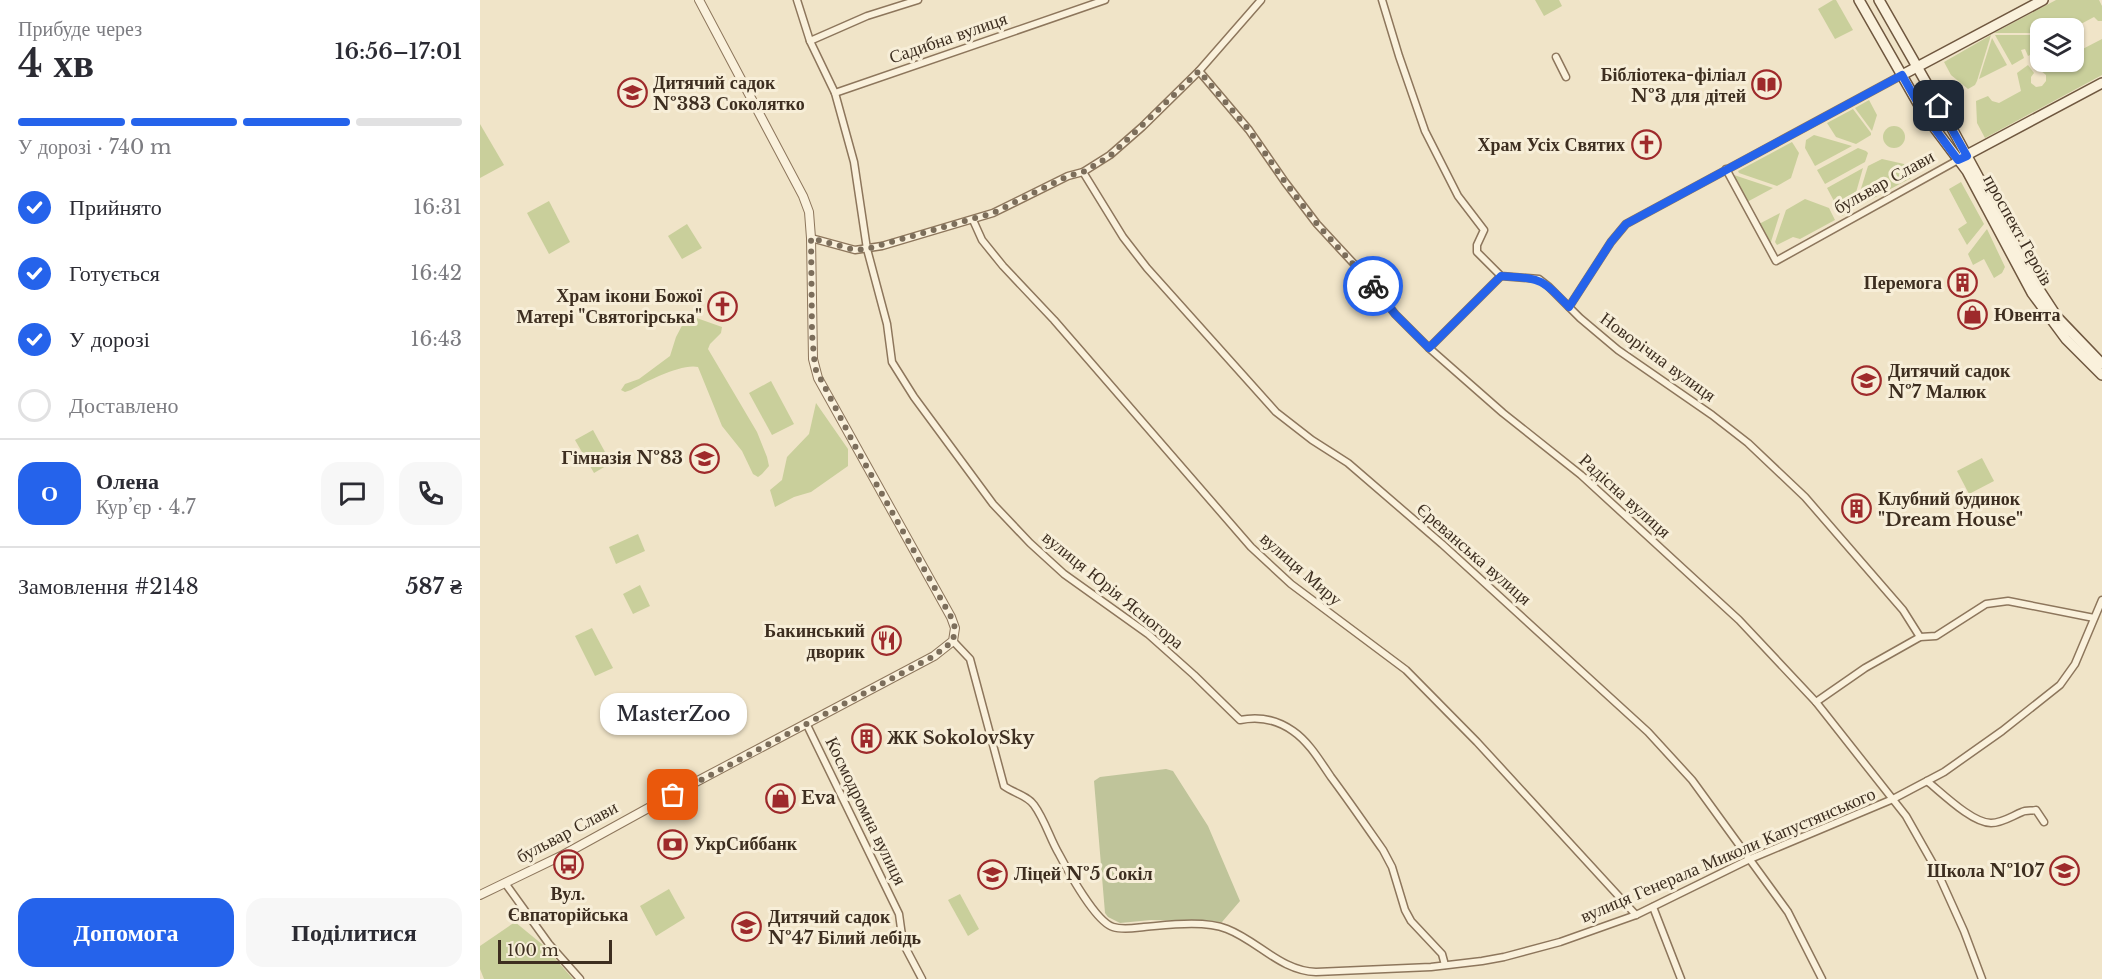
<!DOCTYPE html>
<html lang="uk">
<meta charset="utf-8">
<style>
body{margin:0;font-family:"Libre Baskerville",serif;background:#f7f7f7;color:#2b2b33;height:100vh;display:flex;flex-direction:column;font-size:22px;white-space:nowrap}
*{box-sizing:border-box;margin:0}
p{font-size:20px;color:#7c7c81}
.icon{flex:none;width:33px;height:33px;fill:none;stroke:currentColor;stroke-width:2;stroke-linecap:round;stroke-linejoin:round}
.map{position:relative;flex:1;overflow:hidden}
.details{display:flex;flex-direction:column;background:#fff;width:480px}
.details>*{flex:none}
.buttons{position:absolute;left:1550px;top:18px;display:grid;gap:12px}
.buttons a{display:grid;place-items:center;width:54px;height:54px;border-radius:12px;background:#fff;box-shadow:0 2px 4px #0004;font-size:30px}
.scale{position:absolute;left:18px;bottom:15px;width:114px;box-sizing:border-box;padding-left:6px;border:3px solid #3d2e20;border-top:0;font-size:16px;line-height:21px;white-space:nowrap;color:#3d2e20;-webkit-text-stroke:4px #f7eed8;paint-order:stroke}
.pin{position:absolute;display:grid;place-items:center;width:51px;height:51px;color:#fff;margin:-26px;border-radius:12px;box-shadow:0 3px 9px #0006}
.courier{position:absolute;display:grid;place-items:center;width:60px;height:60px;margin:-30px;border:4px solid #2563eb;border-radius:50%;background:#fff;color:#222;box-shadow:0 2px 8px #0007}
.bubble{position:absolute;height:42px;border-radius:18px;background:#fff;box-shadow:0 2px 4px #0004;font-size:20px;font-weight:600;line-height:42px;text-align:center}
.summary em{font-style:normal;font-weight:600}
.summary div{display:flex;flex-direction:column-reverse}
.summary{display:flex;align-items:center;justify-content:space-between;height:102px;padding:0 18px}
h1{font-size:39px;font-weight:600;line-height:45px}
.bar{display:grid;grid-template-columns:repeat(4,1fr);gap:9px 6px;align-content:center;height:72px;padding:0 18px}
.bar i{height:8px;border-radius:4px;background:#e1e1e2}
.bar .on{background:#2563eb}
.bar p{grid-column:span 4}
.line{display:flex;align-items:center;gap:15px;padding:0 18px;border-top:2px solid #e1e1e2}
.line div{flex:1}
.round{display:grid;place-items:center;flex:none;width:63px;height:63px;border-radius:18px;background:#f7f7f7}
ol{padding:0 18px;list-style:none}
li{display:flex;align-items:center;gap:18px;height:66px}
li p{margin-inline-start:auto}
li .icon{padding:6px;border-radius:50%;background:#2563eb;color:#fff;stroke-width:4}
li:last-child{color:#7c7c81}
li i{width:33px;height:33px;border:3px solid #e1e1e2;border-radius:50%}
.primary-button{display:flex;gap:12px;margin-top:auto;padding:12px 18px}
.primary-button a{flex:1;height:69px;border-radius:18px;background:#2563eb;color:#fff;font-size:24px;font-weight:600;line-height:69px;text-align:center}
.primary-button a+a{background:#f7f7f7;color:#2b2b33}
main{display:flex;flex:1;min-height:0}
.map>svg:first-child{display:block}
.green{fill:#c9cf9b}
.cemetery{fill:#bfc49a}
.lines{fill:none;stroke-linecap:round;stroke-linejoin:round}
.minor-casing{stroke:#8d765c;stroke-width:9}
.tertiary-casing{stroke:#8d765c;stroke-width:10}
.secondary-casing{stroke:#6f573f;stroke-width:12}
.minor{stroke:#faf1dc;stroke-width:6}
.tertiary{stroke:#faf1dc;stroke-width:8}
.secondary{stroke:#faf1dc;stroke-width:9}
.done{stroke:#7c6e5b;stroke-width:6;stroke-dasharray:0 10.8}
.route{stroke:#2563eb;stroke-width:8}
.labels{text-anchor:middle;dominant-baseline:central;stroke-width:6;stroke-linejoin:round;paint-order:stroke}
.street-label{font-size:18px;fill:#3d2e20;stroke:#f7eed8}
.poi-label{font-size:18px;font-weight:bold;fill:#3d2e20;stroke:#f7eed8;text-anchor:start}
</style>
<main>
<section class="details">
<div class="summary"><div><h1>4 хв</h1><p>Прибуде через</p></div><em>16:56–17:01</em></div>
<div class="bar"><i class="on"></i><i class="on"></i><i class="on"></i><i></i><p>У дорозі · 740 m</p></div>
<ol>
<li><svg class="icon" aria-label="check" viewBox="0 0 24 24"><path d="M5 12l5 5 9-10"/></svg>Прийнято<p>16:31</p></li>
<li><svg class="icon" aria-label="check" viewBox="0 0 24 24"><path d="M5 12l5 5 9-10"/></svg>Готується<p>16:42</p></li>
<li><svg class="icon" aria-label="check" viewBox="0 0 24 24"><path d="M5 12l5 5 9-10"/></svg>У дорозі<p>16:43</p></li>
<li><i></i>Доставлено</li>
</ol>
<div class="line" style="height:108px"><b class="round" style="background:#2563eb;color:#fff">О</b><div><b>Олена</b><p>Кур’єр · 4.7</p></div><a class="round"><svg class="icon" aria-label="chat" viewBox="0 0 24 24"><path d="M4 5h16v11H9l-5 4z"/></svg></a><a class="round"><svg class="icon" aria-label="phone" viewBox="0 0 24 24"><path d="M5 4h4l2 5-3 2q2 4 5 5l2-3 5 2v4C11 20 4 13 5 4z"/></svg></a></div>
<div class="line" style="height:78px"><div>Замовлення #2148</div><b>587 ₴</b></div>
<div class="primary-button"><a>Допомога</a><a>Поділитися</a></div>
</section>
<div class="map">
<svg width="1622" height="979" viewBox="0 0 1622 979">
<rect width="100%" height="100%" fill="#f0e4c8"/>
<!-- green -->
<g class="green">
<path d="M1055 0H1079L1082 6 1064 16Z"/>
<path d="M1353 0H1356L1373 30 1355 39 1338 9Z"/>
<path d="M1576 0H1619L1622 6V21H1618L1614 17 1599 25 1595 19 1590 18 1569 28H1560V33H1514Z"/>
<path d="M1511 35 1497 81 1495 85 1488 89 1471 75 1464 62Z"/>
<path d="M1515 35H1560L1558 40 1560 50 1548 56 1545 49 1541 50 1544 58 1532 65Z"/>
<path d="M1512 38 1527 65 1499 79Z"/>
<path d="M1622 39V75L1505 138 1497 123 1496 101 1508 96 1512 101 1519 103 1541 91 1537 73 1548 65 1554 73 1551 77V83L1556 87 1562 86 1566 81V75L1561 71H1557L1553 63 1560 59V62H1570L1574 65 1580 62H1593V54Z"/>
<path d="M1389 100 1397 115 1392 131 1375 108Z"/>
<path d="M1373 109 1391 133V135L1376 144 1356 137 1347 123Z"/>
<path d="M0 124 24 165 0 178Z"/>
<circle cx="1414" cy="137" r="11"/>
<path d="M1334 135 1372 146 1335 166 1325 148 1326 140Z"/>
<path d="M1312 142 1319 153 1311 178 1297 186 1259 173 1258 171Z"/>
<path d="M1378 148 1386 151 1388 153 1385 162 1345 184 1337 170Z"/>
<path d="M1402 159 1424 164 1431 178 1375 208 1388 166Z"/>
<path d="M1383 168 1371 210 1362 216 1347 188Z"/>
<path d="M1254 175 1293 188 1267 202Z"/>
<path d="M1481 182 1504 224 1487 245 1478 229 1487 223 1469 189Z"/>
<path d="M1325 199 1349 208 1355 220 1320 239 1313 237 1297 245 1295 242 1306 210Z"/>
<path d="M69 201 90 242 69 254 47 213Z"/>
<path d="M1300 213 1290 245 1279 224Z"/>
<path d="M207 224 222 248 202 259 188 236Z"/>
<path d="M1507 229 1525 267 1522 273 1514 278 1504 259 1493 265 1488 254Z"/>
<path d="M211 316 242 327 241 333 230 344 228 349 277 432 287 457 289 466 282 474 278 477 273 474 262 451 242 426 218 367C202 363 165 382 151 390L145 392 141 390 145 384 159 379 190 356 196 337 206 318Z"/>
<path d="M291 381 314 424 292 435 269 393Z"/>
<path d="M336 403 368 449V466L331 492 314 497 295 507 290 490 302 480 307 457 329 434Z"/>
<path d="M113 430 131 463 114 473 95 440Z"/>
<path d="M1502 458 1514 481 1489 494 1477 471Z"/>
<path d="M158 534 165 551 136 564 129 547Z"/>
<path d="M160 585 170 606 153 614 143 594Z"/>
<path d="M112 628 133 668 115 676 95 636Z"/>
<path d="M189 889 205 918 176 936 160 906Z"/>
<path d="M480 894 499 929 488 936 468 900Z"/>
<path d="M35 922 63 945 93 979H4L0 969V946Z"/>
</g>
<!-- cemetery -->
<path class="cemetery" d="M686 769 693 771 728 826 760 901 742 922 671 920 640 923 628 917 625 913 614 781 620 777Z"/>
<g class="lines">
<defs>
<g id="minor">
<path d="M317 0 330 41 355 93 374 162 387 249 407 324 412 362 434 397 513 504 550 543 584 574 668 634 714 675 760 720C779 716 796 719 813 731 829 742 840 761 851 777 869 801 886 826 903 850L912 867 925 910 931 921 962 954 965 965"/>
<path d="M902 0 919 56 945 131 978 196 1004 230 997 245V252L1021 276 1059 279 1068 286 1100 318 1138 350 1232 415 1268 443 1325 497 1423 610 1440 637"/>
<path d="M330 41 387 16 438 0"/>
<path d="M1076 57 1086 77"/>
<path d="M719 71 769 130 805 182 837 224 888 279 915 314 949 348 1023 413 1101 475 1259 620 1336 702 1426 816 1456 869 1484 931 1502 979"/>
<path d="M355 93 625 0"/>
<path d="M1246 169 1296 261 1478 160"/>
<path d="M603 172 643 237 667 268 796 412 832 440 868 463 962 544 1168 732 1212 780 1308 912 1342 979"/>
<path d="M493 220 502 240 523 266 574 320 771 547 811 584 926 670 997 742 1156 915"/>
<path d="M331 238 375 250 402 246 513 213 588 176 603 172 630 155 662 127 719 71 781 0"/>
<path d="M1089 307 1131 242 1146 224 1422 75"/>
<path d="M949 348 1021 276"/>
<path d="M473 641 490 659 524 786C533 793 547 795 554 805 565 820 570 839 579 854 588 871 616 922 633 927 643 930 654 928 664 927 688 925 724 920 747 929 778 941 801 971 836 972L951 967 1002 961 1024 957 1080 942 1156 915 1270 859 1413 799 1464 772 1522 731 1580 685 1595 664 1622 600"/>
<path d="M1336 702 1385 668 1440 637 1456 636 1506 604 1528 601 1614 618"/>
<path d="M326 723 419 914 423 943 442 979"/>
<path d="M1447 781C1462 793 1492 823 1511 823 1522 823 1532 816 1542 812 1546 810 1552 811 1556 810L1564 822"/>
<path d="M25 883 69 944 100 979"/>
<path d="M1173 907 1201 979"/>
</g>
<path id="tertiary" d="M0 895 83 855 212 784 454 656 473 641 475 628 471 617 338 378 333 359 331 238 329 212 323 196 219 0"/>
<g id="secondary">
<path d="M1379 0 1444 114 1487 171 1552 293 1586 339 1622 375"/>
<path d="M1399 0 1468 121 1560 291 1577 317 1622 364"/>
<path d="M1422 75 1563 0"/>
<path d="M1483 157 1622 83"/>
</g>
</defs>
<!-- minor casing -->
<use href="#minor" class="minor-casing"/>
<!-- tertiary casing -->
<use href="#tertiary" class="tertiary-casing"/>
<!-- secondary casing -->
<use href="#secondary" class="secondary-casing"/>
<!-- minor -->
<use href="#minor" class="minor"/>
<!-- tertiary -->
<use href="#tertiary" class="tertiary"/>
<!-- secondary -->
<use href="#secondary" class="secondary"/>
</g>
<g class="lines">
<!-- done -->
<path class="done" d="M193 795 454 656 473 641 475 628 471 617 375 446 335 368 332 334 331 238 375 250 387 249 513 213 588 176 603 172 630 156 719 71 769 130 805 182 837 224 893 286"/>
<!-- route -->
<path class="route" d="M893 286 915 314 949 348 1021 276C1062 279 1060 277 1089 307L1131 242 1146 224 1422 75 1444 114 1478 160 1487 156 1459 106"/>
</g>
<!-- icons -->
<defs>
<symbol id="library-ring" viewBox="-11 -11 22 22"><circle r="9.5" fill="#f7eed8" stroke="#9e2a2b" stroke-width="1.5"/><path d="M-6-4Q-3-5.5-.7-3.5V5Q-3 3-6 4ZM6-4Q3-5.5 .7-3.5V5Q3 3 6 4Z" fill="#9e2a2b"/></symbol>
<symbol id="school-ring" viewBox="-11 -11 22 22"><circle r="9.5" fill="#f7eed8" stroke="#9e2a2b" stroke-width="1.5"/><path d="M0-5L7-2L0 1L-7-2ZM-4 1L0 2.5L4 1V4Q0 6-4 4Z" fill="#9e2a2b"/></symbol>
<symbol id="church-ring" viewBox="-11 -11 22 22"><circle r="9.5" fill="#f7eed8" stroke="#9e2a2b" stroke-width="1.5"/><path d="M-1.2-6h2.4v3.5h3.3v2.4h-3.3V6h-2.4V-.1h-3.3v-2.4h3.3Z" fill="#9e2a2b"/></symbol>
<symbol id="building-ring" viewBox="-11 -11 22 22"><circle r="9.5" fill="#f7eed8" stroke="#9e2a2b" stroke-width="1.5"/><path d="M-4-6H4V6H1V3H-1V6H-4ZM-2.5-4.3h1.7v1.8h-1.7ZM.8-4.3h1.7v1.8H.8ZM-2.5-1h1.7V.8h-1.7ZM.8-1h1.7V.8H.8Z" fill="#9e2a2b"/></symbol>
<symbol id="shop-ring" viewBox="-11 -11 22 22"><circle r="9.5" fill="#f7eed8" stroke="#9e2a2b" stroke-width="1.5"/><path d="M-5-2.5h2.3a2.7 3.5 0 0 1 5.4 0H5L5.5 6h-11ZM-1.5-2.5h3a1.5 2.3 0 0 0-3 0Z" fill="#9e2a2b"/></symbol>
<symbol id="restaurant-ring" viewBox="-11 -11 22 22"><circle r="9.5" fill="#f7eed8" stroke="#9e2a2b" stroke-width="1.5"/><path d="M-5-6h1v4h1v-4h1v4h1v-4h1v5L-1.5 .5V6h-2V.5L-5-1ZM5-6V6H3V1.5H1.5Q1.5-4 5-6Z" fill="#9e2a2b"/></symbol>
<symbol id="bank-ring" viewBox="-11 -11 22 22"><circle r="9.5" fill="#f7eed8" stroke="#9e2a2b" stroke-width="1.5"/><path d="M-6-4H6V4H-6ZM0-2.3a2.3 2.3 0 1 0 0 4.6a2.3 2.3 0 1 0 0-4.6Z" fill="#9e2a2b"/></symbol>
<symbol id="bus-ring" viewBox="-11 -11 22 22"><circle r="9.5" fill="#f7eed8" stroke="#9e2a2b" stroke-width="1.5"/><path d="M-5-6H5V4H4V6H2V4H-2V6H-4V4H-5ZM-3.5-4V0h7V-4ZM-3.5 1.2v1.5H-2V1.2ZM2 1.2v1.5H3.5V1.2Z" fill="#9e2a2b"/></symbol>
</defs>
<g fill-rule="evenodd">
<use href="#library-ring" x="1270" y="68" width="33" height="33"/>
<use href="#school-ring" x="136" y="76" width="33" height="33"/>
<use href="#church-ring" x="1150" y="128" width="33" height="33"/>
<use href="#building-ring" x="1466" y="266" width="33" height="33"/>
<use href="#church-ring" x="226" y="290" width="33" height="33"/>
<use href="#shop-ring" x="1476" y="298" width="33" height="33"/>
<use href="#school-ring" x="1370" y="364" width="33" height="33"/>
<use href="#school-ring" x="208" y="442" width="33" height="33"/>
<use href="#building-ring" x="1360" y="492" width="33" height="33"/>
<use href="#restaurant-ring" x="390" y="624" width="33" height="33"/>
<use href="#building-ring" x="370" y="722" width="33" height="33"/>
<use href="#shop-ring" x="284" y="782" width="33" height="33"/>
<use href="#bank-ring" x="176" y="828" width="33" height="33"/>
<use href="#bus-ring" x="72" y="848" width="33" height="33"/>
<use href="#school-ring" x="1568" y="854" width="33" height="33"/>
<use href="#school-ring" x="496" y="858" width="33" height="33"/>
<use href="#school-ring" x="250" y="910" width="33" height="33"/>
</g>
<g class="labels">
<!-- street labels -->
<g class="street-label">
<text transform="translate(468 38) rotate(-19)">Садибна вулиця</text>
<text transform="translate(1404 182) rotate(-29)">бульвар Слави</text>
<text transform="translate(1538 230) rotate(61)">проспект Героїв</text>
<text transform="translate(1178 357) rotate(36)">Новорічна вулиця</text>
<text transform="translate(1145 496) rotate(42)">Радісна вулиця</text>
<text transform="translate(994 554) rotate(41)">Єреванська вулиця</text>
<text transform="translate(821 569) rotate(41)">вулиця Миру</text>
<text transform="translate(633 590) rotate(39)">вулиця Юрія Ясногора</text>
<text transform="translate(386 811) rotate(64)">Космодромна вулиця</text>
<text transform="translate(87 832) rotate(-28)">бульвар Слави</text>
<text transform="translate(1248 855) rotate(-23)">вулиця Генерала Миколи Капустянського</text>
</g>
<!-- poi labels -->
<g class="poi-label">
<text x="1266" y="75" text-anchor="end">Бібліотека-філіал<tspan x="1266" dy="21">№3 для дітей</tspan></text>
<text x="173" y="83">Дитячий садок<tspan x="173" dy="21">№383 Соколятко</tspan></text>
<text x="1145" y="145" text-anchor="end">Храм Усіх Святих</text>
<text x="1462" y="283" text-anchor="end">Перемога</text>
<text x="222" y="296" text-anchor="end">Храм ікони Божої<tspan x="222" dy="21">Матері "Святогірська"</tspan></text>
<text x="1514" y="315">Ювента</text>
<text x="1408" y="371">Дитячий садок<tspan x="1408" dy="21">№7 Малюк</tspan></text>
<text x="203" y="458" text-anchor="end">Гімназія №83</text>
<text x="1398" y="499">Клубний будинок<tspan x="1398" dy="21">"Dream House"</tspan></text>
<text x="385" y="631" text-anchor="end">Бакинський<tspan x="385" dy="21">дворик</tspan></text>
<text x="407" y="738">ЖК SokolovSky</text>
<text x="321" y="798">Eva</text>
<text x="214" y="844">УкрСиббанк</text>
<text x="1564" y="871" text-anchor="end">Школа №107</text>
<text x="534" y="874">Ліцей №5 Сокіл</text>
<text x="88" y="894" text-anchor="middle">Вул.<tspan x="88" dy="21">Євпаторійська</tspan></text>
<text x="288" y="917">Дитячий садок<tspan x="288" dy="21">№47 Білий лебідь</tspan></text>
</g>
</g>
</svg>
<div class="buttons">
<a><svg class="icon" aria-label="layers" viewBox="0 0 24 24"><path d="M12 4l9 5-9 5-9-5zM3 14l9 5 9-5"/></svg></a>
</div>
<div class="scale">100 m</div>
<div class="pin" style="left:193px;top:795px;background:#ea580c"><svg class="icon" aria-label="bag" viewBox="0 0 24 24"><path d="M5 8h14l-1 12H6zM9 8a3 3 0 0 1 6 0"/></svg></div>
<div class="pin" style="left:1459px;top:106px;background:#1f2937"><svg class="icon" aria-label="home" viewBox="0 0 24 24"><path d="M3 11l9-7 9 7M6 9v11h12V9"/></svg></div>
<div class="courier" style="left:893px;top:286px"><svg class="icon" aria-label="bike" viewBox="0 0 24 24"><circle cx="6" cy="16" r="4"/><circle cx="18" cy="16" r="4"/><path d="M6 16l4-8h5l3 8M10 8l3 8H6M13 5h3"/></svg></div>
<div class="bubble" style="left:120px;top:693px;width:147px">MasterZoo</div>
</div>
</main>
